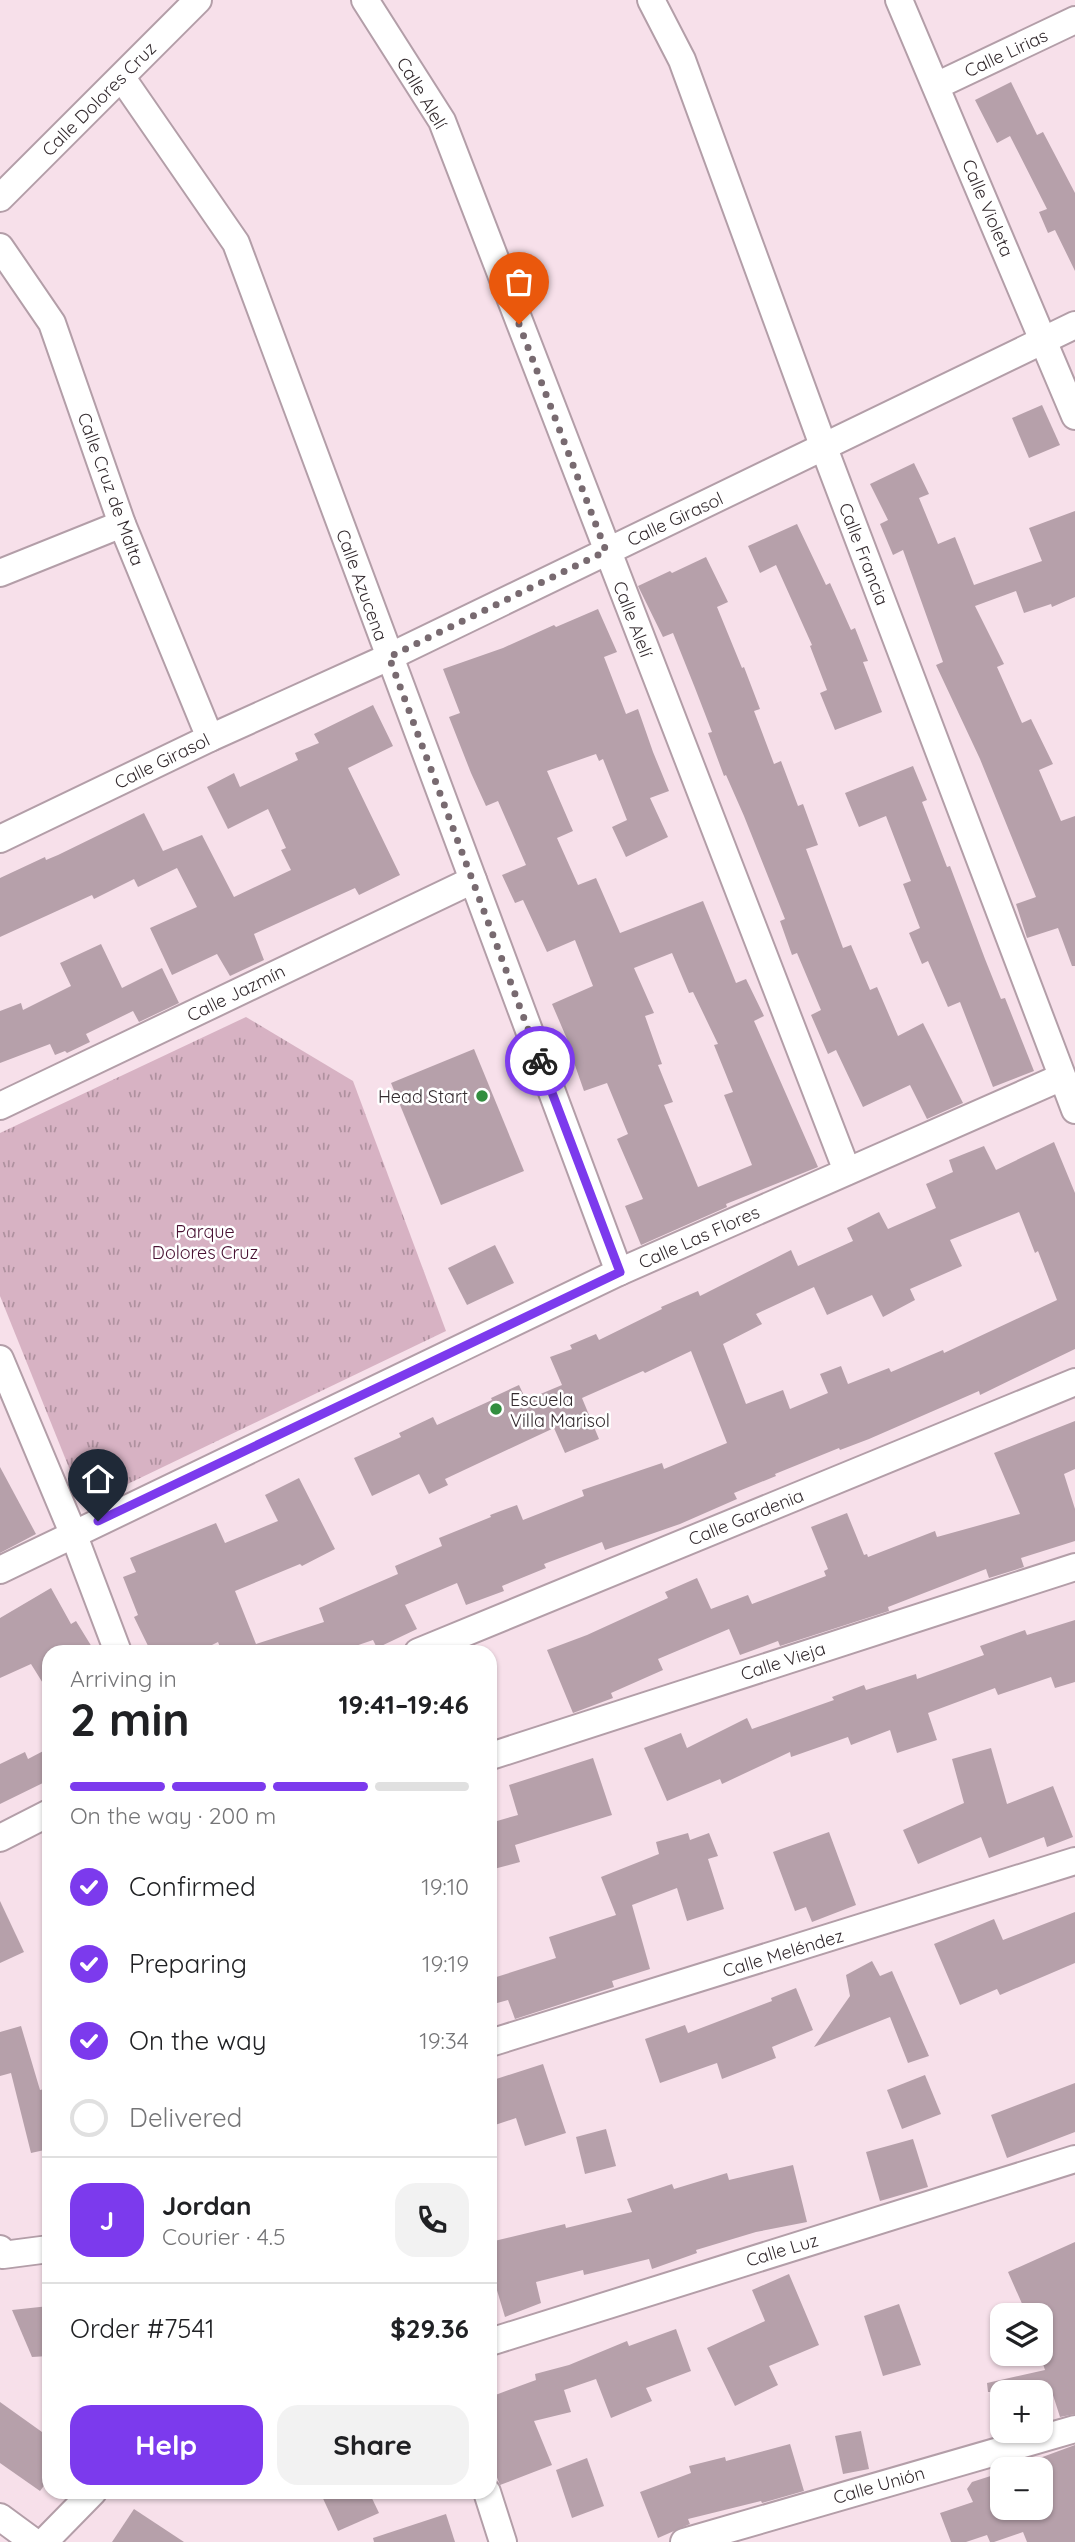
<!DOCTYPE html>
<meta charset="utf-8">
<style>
body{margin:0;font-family:Quicksand,sans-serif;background:#f2f2f2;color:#202124;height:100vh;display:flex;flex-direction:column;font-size:26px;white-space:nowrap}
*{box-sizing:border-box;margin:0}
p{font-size:23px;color:#757577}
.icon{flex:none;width:38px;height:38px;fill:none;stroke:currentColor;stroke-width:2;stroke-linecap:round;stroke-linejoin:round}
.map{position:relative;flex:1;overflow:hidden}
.details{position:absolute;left:42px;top:1645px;width:455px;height:854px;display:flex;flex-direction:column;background:#fff;border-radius:21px;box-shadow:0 2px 5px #0004}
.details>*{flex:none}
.buttons{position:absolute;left:990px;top:2303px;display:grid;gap:14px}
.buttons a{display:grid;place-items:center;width:63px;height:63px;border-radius:14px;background:#fff;box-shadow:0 2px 5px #0004;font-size:35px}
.pin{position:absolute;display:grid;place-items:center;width:60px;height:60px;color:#fff;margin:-72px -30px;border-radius:50% 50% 50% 0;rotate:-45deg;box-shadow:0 0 7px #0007}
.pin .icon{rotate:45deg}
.courier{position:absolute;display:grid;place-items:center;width:70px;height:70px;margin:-35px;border:5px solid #7c3aed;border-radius:50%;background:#fff;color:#222;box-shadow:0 2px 9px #0007}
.headline em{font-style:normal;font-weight:700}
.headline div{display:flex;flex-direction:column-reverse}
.headline{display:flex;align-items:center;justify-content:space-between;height:119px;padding:0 28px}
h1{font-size:46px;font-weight:700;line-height:52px}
.bar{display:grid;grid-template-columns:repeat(4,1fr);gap:10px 7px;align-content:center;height:84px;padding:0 28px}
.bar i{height:9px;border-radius:5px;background:#e0e0e0}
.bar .current{background:#7c3aed}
.bar p{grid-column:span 4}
.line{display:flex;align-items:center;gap:18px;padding:0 28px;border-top:2px solid #e0e0e0}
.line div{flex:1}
.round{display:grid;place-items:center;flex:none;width:74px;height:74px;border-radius:21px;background:#f2f2f2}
ol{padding:0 28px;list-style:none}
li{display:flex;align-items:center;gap:21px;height:77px}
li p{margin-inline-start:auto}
li .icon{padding:7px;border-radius:50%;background:#7c3aed;color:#fff;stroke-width:4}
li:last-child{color:#757577}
li i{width:38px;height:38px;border:4px solid #e0e0e0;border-radius:50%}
.button{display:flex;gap:14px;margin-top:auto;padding:14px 28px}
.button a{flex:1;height:80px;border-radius:21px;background:#7c3aed;color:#fff;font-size:28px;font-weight:700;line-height:80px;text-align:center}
.button a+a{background:#f2f2f2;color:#202124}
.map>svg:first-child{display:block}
.park{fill:url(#park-tufts)}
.building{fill:#b6a0aa;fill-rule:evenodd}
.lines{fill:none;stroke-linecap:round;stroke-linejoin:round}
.street-casing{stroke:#b39ea8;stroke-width:30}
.street{stroke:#fff;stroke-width:26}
.done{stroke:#786a70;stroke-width:7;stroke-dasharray:0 12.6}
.route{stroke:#7c3aed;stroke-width:9}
.poi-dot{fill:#328e3f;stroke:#fff;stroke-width:2.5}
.labels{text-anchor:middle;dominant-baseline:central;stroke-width:5;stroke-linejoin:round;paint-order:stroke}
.street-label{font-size:18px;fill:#342b2f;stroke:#fff}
.poi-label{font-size:18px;fill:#342b2f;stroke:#fff;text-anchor:end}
.park-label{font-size:18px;fill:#481132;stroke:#fff}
</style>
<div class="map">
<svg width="1075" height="2542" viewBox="0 0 1075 2542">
<defs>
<pattern id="park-tufts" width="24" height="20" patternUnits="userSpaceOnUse" patternTransform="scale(1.75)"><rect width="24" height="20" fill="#d7b2c3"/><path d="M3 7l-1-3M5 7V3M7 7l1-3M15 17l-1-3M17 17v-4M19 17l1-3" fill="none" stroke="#af919f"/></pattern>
</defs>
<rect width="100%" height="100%" fill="#f7e0ea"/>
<!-- park -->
<path class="park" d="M246 1017 353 1081 446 1331 84 1505 0 1296V1133Z"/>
<!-- building -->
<g class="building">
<path d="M1011 82 1037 135 1043 132 1075 193V271L1055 230 1048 233 1039 212 1047 209 1010 136 997 143 975 100Z"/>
<path d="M1042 405 1060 445 1029 458 1012 418Z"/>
<path d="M914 463 929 494 919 498 938 544 955 537 974 585 1042 561 1029 528 1075 511V597L1052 607 1051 604 1024 613 1016 591 975 606 1004 664 997 667 1022 723 1031 719 1053 764 1039 770 1061 821 1075 816V966H1072L1058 928 1027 938 1016 904 1036 897 980 759 936 665 943 662 903 550 893 555 880 524 888 520 870 484Z"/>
<path d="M797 524 826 585 830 583 851 630 855 628 868 661 863 662 882 712 835 730 820 693 827 690 810 646 812 645 776 565 760 573 748 546Z"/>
<path d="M706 557 728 602 717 607 742 668 744 667 760 709 754 711 774 764 781 761 798 806 803 804 818 845 806 849 843 948 851 945 870 990 877 987 898 1036 923 1023 963 1103 927 1119 910 1085 863 1107 836 1050 828 1054 811 1015 821 1010 797 953 792 955 780 921 785 919 744 816 726 775 724 776 708 733 712 732 695 688 673 633 663 637 638 586 670 571 672 573Z"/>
<path d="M598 609 617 652 604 657 626 714 638 709 653 752 669 791 650 798 668 837 626 857 612 827 627 820 603 759 599 761 596 754 547 771 573 831 557 838 578 885 596 878 620 933 703 901 736 983 746 979 764 1016 754 1021 818 1167 726 1204 727 1207 641 1245 625 1206 643 1199 617 1139 628 1134 607 1083 584 1091 571 1054 573 1053 552 1004 593 986 575 940 547 952 523 900 515 903 502 875 526 865 498 801 486 806 471 773 449 717 460 713 443 669 503 648 554 625 556 627ZM672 953 689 993 693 992 718 1044 714 1045 733 1092 724 1095 752 1165 698 1187 664 1105 673 1102 658 1065 662 1064 645 1016 654 1013 634 968Z"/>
<path d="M373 705 393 746 348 768 400 875 359 895 355 888 254 934 264 960 230 976 217 954 172 975 150 928 197 907 177 868 138 887 134 879 94 899 92 895 0 937V878L45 857 46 860 58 855 144 813 163 851 202 835 234 897 291 870 281 850 286 848 268 809 228 829 207 787 234 773 240 787 298 760 295 753 319 743 314 734Z"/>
<path d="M913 766 927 800 922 802 947 867 950 866 985 959 1001 999 1005 998 1034 1071 993 1087 960 1002 948 1007 928 961 922 964 909 933 920 928 903 884 911 881 886 816 859 827 845 793Z"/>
<path d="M101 944 122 988 162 968 179 1003 139 1022 133 1011 86 1034 90 1042 67 1053 65 1051 55 1055 50 1044 0 1063V1011L21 1003 23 1010 71 986 60 963Z"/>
<path d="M474 1049 524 1171 441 1205 391 1083Z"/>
<path d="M1054 1142 1075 1193V1349L980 1395 979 1391 869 1439 840 1450 839 1448 775 1474 776 1476 734 1493 737 1499 680 1524 605 1550 602 1542 544 1564 546 1568 502 1586 504 1591 466 1605 457 1583 405 1605 417 1629 377 1648 373 1640 338 1652H222L218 1642 198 1652H151L134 1617 138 1615 123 1577 136 1572 130 1558 216 1523 225 1543 278 1521 265 1495 299 1478 335 1549 302 1566 300 1564 235 1591 256 1644 324 1622 319 1608 398 1574 395 1566 442 1546 439 1538 491 1517 490 1515 517 1505 523 1520 584 1496 582 1490 662 1463 664 1469 727 1443 691 1351 645 1373 643 1371 582 1398 599 1439 565 1453 554 1428 445 1479 448 1485 429 1494 419 1474 372 1496 354 1458 401 1437 399 1433 433 1417 437 1425 492 1400 491 1398 519 1385 526 1400 562 1385 550 1357 572 1349 570 1345 596 1334 599 1340 662 1309 661 1307 698 1291 700 1296 791 1250 798 1266 853 1241 847 1228 879 1212 888 1229 936 1208 926 1184 953 1172 949 1160 984 1146 996 1170ZM1019 1212 1035 1253 1038 1251 1057 1300 944 1353 943 1350 891 1372 889 1368 848 1384 841 1366 820 1374 828 1393 790 1409 783 1390 746 1404 723 1344 762 1324 756 1314 814 1287 827 1315 872 1295 883 1317 915 1300 910 1289 962 1266 950 1240Z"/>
<path d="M495 1245 514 1283 467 1305 448 1268Z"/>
<path d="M1075 1421V1469L1064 1474 1075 1509V1541L1021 1558 1024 1567 989 1578 986 1569 888 1607 889 1611 780 1646 778 1641 740 1655 729 1629 658 1659 663 1670 611 1693 613 1698 573 1713 547 1650 587 1635 668 1598 665 1592 697 1578 711 1609 748 1595 752 1604 826 1576 824 1571 828 1569 811 1527 847 1513 864 1555 867 1554 868 1557 935 1531 937 1537 1020 1514 994 1453Z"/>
<path d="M0 1467 36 1534 0 1553Z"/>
<path d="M51 1588 71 1624 76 1621 95 1652H49V1693L31 1664 0 1678V1618Z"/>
<path d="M1075 1620V1682L1055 1688 1051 1677 998 1695 995 1688 928 1713 937 1740 897 1753 890 1730 851 1745 848 1737 791 1757 790 1752 722 1784 720 1779 667 1801 644 1748 681 1733 687 1748 747 1718 752 1729 834 1700 832 1697 864 1685 866 1690 916 1674 917 1679 984 1655 980 1646 1025 1630 1027 1635Z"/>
<path d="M49 1748V1780L0 1804V1764L25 1752 28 1759Z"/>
<path d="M991 1748 1007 1804 1053 1786 1073 1837 1047 1847 1044 1837 989 1858 981 1837 918 1864 903 1830 964 1803 952 1759Z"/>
<path d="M593 1758 612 1815 515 1845 520 1862 490 1870V1823L518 1815 509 1785Z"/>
<path d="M829 1832 856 1905 812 1922 806 1907 795 1911 773 1852Z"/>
<path d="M688 1833 690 1840 709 1833 718 1856 708 1859 724 1909 687 1921 677 1888 632 1905 650 1969 612 1981 614 1987 515 2019 508 2000 490 2005V1979L556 1958 549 1937 616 1915 601 1877 659 1854 656 1842Z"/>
<path d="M0 1901 24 1952 0 1963Z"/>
<path d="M1075 1912V1963L1000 1995 997 1989 960 2005 934 1944 994 1919 1003 1940Z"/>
<path d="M872 1961 880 1976 892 1971 929 2056 908 2063 890 2017 814 2047 850 1996 846 1975Z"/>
<path d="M796 1988 813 2030 772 2047 776 2058 722 2079 717 2063 660 2083 645 2039 685 2025 688 2033 772 2001 771 1998Z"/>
<path d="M21 2026 40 2090 49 2088V2149L31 2153 11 2073 0 2076V2032Z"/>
<path d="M543 2064 566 2133 525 2146 516 2118 495 2125 490 2110V2081Z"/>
<path d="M925 2075 941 2114 902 2129 887 2090Z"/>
<path d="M1075 2083V2132L1007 2158 991 2115Z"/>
<path d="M606 2129 616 2166 585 2174 576 2137Z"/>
<path d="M913 2139 928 2187 880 2201 866 2152Z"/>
<path d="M793 2165 807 2222 756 2232 696 2250 697 2253 652 2269 649 2259 584 2275 583 2270 536 2282 541 2303 505 2317 490 2267V2242L565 2224 566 2228 632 2212 627 2199 672 2184 674 2189 727 2173 729 2180Z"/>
<path d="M1075 2242V2414L1060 2417 1052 2392H988L987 2383 1045 2370 1041 2358V2315H1027L1008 2272Z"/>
<path d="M789 2274 819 2345 769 2366 778 2385 735 2406 707 2348 765 2321 752 2290Z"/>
<path d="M899 2304 921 2365 883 2376 864 2316Z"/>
<path d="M49 2306V2356L32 2357 12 2310Z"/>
<path d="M676 2329 691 2371 646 2388 652 2401 611 2418 596 2379 564 2390 571 2412 534 2421 552 2465 500 2485 490 2460V2397L536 2380 535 2374 569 2365 627 2341 629 2346Z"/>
<path d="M0 2402 49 2437V2479L40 2491 0 2463Z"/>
<path d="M861 2431 869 2469 843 2474 835 2436Z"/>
<path d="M790 2444 804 2491 762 2503 761 2501 688 2519 690 2524 658 2538 640 2492 691 2473 689 2466 725 2457 726 2461Z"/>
<path d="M1075 2445V2542H1027L1023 2532 994 2542H990L987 2535 966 2542H951L940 2513 973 2502 967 2489 972 2482 1003 2472V2508H1041V2469H1010Z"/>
<path d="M587 2458 604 2506 572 2518 556 2470Z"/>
<path d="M320 2492H369L379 2513 338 2531Z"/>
<path d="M134 2509 184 2542H112Z"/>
<path d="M446 2514 455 2542H374L373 2538Z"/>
</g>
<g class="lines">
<defs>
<g id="street">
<path d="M365 0 442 121 847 1171"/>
<path d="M651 0 682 60 824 448 1075 1110"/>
<path d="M899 0 1075 416"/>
<path d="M122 78 236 243 619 1272"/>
<path d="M936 86 1075 20"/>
<path d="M0 198 198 0"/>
<path d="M0 247 52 323 122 524 210 738"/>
<path d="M0 573 122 524"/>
<path d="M0 839 210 738 389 657 1075 325"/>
<path d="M0 1106 473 880"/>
<path d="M0 1359 73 1533 118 1652"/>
<path d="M0 1570 619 1272 1062 1077"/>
<path d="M418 1652 1075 1382"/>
<path d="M491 1756 1075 1567"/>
<path d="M0 1838 49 1813"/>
<path d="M490 2043 1075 1861"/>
<path d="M0 2249 3 2255 49 2249"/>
<path d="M490 2342 1075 2159"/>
<path d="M487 2492 503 2542"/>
<path d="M0 2517 34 2542"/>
<path d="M44 2542 93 2492"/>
<path d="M684 2542 1075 2429"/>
</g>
</defs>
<!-- street casing -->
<use href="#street" class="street-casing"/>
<!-- street -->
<use href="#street" class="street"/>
</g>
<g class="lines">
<!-- done -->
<path class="done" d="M519 324 606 551 389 657 540 1061"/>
<!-- route -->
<path class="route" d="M98 1521 620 1272 540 1061"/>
</g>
<!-- markers -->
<g class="poi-dot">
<circle cx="482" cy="1096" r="7"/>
<circle cx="496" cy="1409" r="7"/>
</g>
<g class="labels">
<!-- street labels -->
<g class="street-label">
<text transform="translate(1006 53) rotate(-25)">Calle Lirias</text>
<text transform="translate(422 93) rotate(59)">Calle Alelí</text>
<text transform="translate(99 99) rotate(-45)">Calle Dolores Cruz</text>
<text transform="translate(988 208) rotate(67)">Calle Violeta</text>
<text transform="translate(111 489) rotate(70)">Calle Cruz de Malta</text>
<text transform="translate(675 519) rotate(-25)">Calle Girasol</text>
<text transform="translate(864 554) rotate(69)">Calle Francia</text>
<text transform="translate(362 585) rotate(70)">Calle Azucena</text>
<text transform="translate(633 619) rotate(69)">Calle Alelí</text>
<text transform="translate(162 761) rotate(-26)">Calle Girasol</text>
<text transform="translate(236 993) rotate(-26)">Calle Jazmín</text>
<text transform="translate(699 1237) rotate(-24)">Calle Las Flores</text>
<text transform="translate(746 1517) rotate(-22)">Calle Gardenia</text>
<text transform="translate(783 1661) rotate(-18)">Calle Vieja</text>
<text transform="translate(783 1953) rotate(-17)">Calle Meléndez</text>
<text transform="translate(782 2250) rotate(-17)">Calle Luz</text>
<text transform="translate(879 2485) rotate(-16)">Calle Unión</text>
</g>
<!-- poi labels -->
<g class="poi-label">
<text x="468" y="1096">Head Start</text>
<text x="510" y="1399" text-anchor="start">Escuela<tspan x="510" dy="21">Villa Marisol</tspan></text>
</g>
<!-- park labels -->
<g class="park-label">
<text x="205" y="1231">Parque<tspan x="205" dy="21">Dolores Cruz</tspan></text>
</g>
</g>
</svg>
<div class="buttons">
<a><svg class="icon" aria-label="layers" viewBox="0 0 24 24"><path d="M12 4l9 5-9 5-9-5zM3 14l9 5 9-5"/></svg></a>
<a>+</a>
<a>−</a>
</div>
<div class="pin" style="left:519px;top:324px;background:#ea580c"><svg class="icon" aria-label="bag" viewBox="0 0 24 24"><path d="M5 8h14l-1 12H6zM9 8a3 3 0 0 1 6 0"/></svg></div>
<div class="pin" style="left:98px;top:1521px;background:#1f2937"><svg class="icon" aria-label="home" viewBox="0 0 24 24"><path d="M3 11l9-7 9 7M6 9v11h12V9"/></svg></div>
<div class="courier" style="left:540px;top:1061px"><svg class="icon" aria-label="bike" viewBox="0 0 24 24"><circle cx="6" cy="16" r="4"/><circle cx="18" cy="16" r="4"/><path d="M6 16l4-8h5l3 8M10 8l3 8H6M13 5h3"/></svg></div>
<section class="details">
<div class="headline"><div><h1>2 min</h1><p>Arriving in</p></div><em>19:41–19:46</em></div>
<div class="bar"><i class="current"></i><i class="current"></i><i class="current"></i><i></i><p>On the way · 200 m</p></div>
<ol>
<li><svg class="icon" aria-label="check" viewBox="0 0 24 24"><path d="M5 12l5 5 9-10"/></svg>Confirmed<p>19:10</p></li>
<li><svg class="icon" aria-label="check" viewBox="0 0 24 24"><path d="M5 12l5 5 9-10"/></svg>Preparing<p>19:19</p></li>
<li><svg class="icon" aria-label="check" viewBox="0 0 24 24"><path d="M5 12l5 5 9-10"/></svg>On the way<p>19:34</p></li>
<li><i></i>Delivered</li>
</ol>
<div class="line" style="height:126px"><b class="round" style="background:#7c3aed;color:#fff">J</b><div><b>Jordan</b><p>Courier · 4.5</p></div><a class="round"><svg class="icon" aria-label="phone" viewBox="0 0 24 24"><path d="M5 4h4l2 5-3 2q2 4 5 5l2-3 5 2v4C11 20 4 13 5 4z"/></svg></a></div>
<div class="line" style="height:91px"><div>Order #7541</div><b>$29.36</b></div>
<div class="button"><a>Help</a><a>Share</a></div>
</section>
</div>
